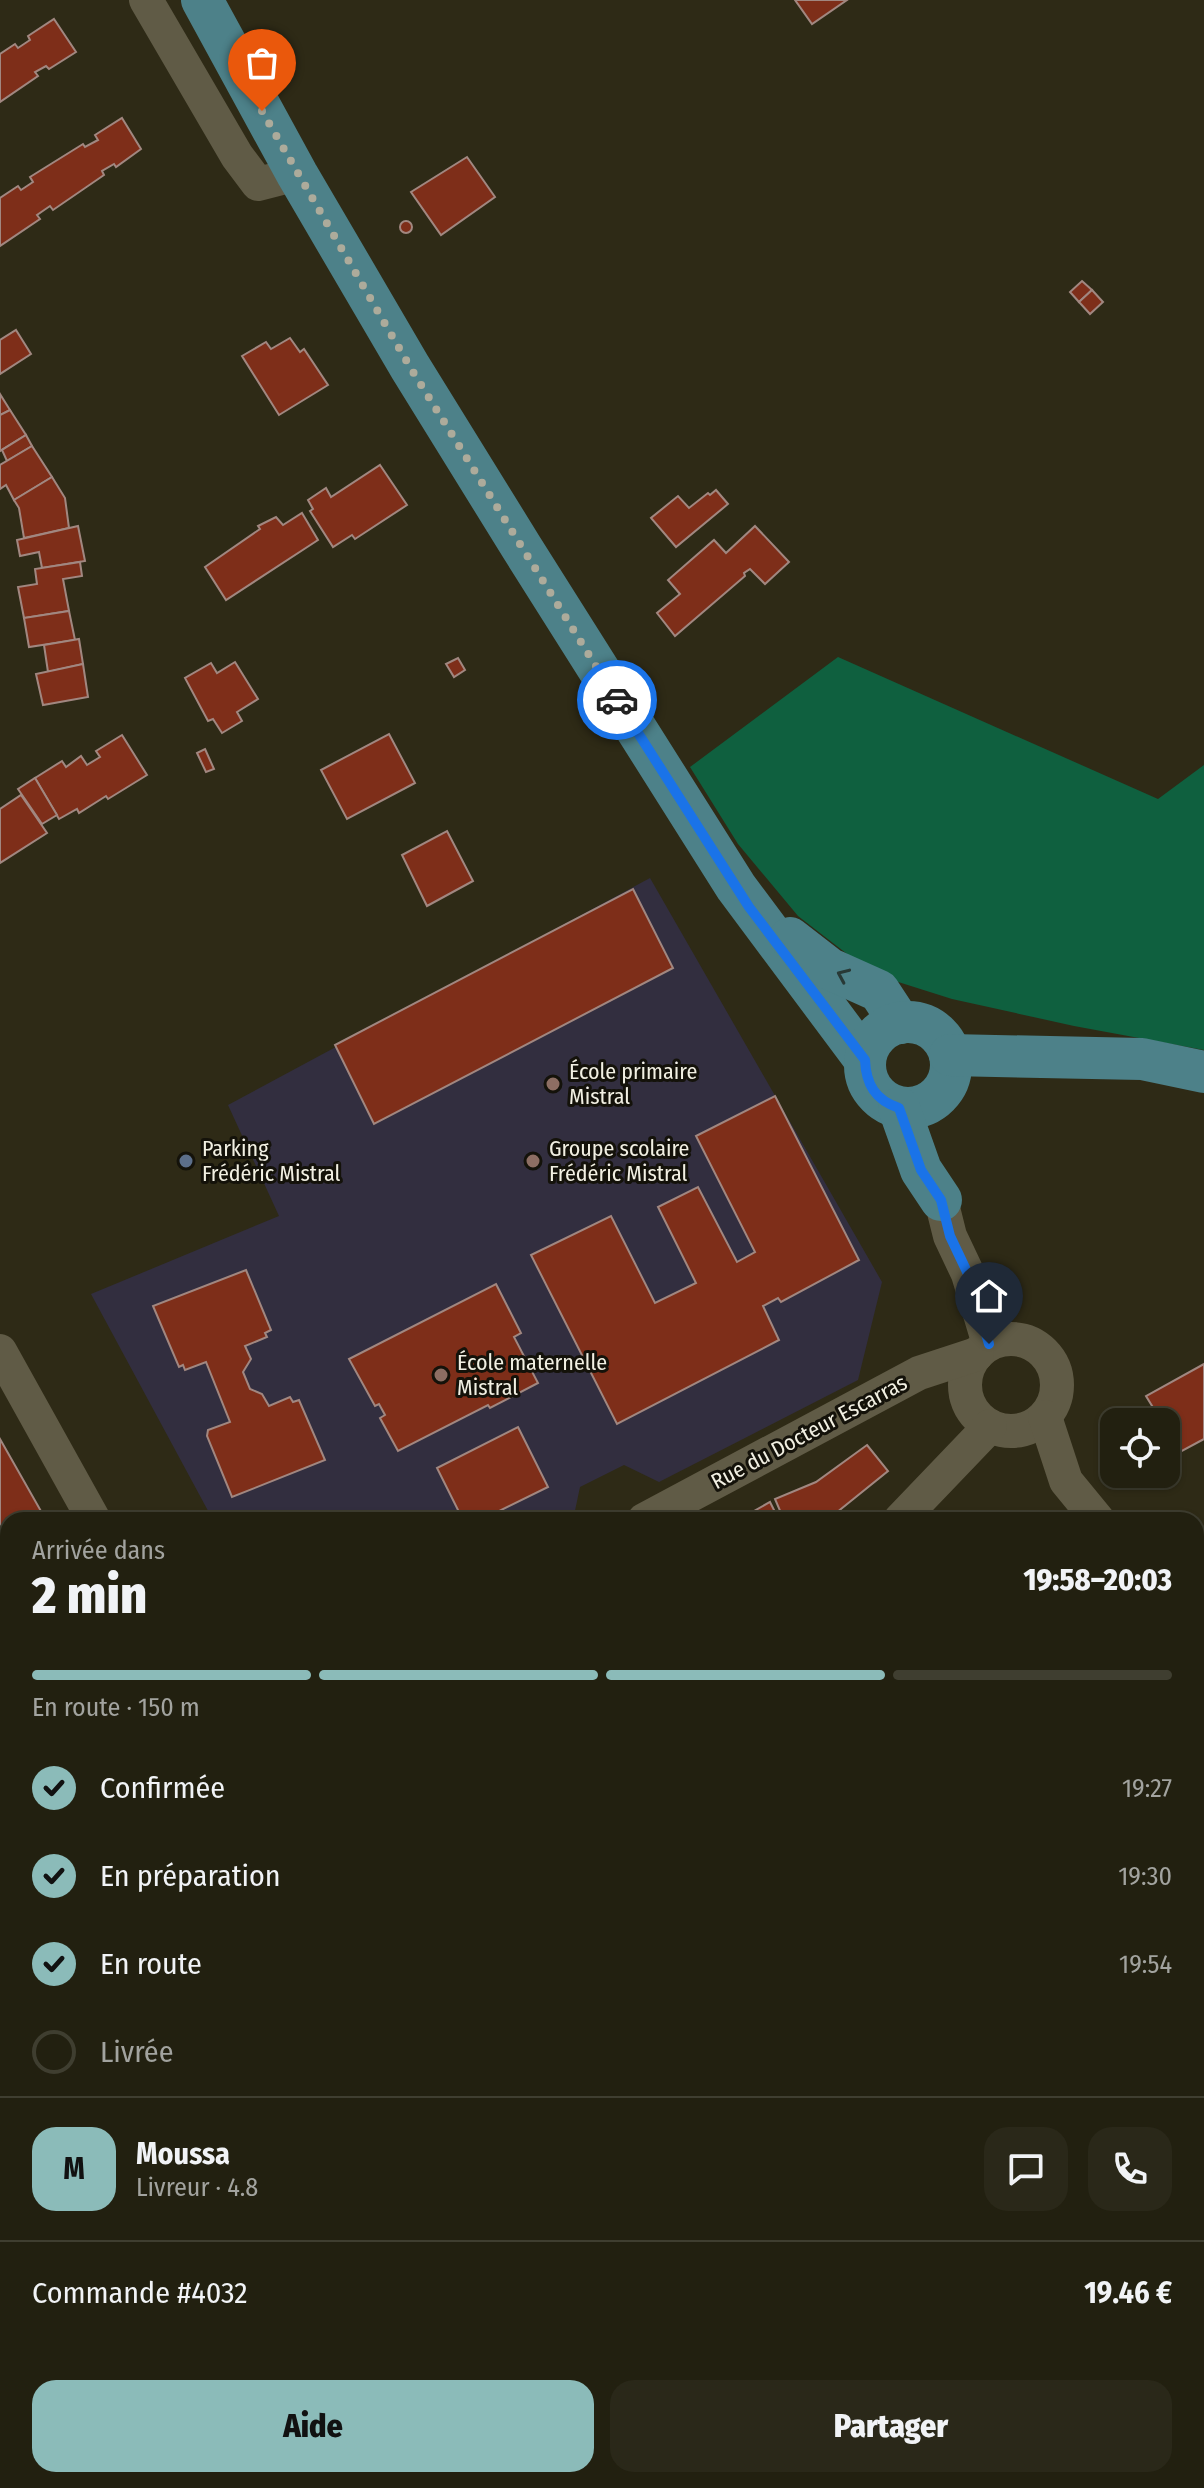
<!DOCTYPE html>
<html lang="fr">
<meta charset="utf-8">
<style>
body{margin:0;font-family:"Fira Sans Condensed",sans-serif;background:#2a2819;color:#f1f3f6;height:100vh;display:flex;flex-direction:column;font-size:30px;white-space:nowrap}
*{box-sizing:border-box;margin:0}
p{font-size:26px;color:#a2a39f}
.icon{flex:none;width:44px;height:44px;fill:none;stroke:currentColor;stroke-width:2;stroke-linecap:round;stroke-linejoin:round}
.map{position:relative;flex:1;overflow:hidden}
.sheet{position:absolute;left:0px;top:1512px;width:1204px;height:976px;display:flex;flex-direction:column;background:#222010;border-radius:24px 24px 0 0;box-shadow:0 2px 6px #0004,0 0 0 2px #3f3e30}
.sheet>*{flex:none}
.controls{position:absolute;left:1100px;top:1408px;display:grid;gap:16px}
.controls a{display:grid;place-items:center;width:80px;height:80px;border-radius:16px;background:#222010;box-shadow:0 2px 6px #0004,0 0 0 2px #3f3e30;font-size:40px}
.pin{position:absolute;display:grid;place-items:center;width:68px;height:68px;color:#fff;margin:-82px -34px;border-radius:50% 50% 50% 0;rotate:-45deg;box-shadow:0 0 8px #0007}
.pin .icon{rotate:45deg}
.courier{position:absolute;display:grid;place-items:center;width:80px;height:80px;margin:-40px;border:6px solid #1a73e8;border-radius:50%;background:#fff;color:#222;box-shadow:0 2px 10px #0007}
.headline em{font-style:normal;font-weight:800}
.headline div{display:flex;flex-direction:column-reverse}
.headline{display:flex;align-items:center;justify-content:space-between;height:136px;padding:0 32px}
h1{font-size:52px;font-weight:800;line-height:60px}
.bar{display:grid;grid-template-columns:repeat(4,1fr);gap:12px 8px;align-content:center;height:96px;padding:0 32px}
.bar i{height:10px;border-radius:6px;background:#3f3e30}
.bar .selected{background:#8bbbb9}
.bar p{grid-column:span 4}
.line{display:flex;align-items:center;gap:20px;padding:0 32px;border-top:2px solid #3f3e30}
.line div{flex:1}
.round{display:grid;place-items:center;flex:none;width:84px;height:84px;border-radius:24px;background:#2a2819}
ol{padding:0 32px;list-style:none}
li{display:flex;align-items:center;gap:24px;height:88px}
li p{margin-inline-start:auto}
li .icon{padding:8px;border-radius:50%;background:#8bbbb9;color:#111;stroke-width:4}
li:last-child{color:#a2a39f}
li i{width:44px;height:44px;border:4px solid #3f3e30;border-radius:50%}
.action{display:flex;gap:16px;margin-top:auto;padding:16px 32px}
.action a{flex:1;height:92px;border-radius:24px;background:#8bbbb9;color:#111;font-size:32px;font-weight:800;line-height:92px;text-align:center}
.action a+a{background:#2a2819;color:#f1f3f6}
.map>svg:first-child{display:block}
.education{fill:#322e3f}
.forest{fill:#0f603f}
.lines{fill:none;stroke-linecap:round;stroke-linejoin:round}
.stream{stroke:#004f5c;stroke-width:10}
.building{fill:#7e2e19;stroke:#a18780;stroke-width:2}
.minor{stroke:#605b46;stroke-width:34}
.major{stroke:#4d8189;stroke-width:42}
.oneway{stroke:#283936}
.done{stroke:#adab9b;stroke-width:8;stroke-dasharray:0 14.4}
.route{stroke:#1a73e8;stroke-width:10}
.education-dot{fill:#8d6e63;stroke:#14120a;stroke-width:3}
.service-dot{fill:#5c6f8a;stroke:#14120a;stroke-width:3}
.labels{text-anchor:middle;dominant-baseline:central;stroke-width:6;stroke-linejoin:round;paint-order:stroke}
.poi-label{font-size:22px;fill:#f2f0e3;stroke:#14120a;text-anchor:start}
.street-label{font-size:22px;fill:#f2f0e3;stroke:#14120a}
</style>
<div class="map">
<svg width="1204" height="2488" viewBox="0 0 1204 2488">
<rect width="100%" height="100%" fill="#2e2a16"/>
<!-- education -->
<path class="education" d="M650 878 882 1282 858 1380 659 1482 624 1465 580 1487 573 1520H213L91 1294 279 1216 228 1105Z"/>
<!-- forest -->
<path class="forest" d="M838 657 1158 799 1204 765V1050L1074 1026 952 999 873 974 798 916 738 844 690 767Z"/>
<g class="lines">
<!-- stream -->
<g class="stream">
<path d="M1196 2471 1204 2463"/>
<path d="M1177 2488 1186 2480"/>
</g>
</g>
<!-- building -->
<g class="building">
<path d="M795 0H847L812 24Z"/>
<path d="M54 19 76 52 49 69 46 66 35 72 38 76 0 102V54L15 44 18 48 30 40 28 36Z"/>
<path d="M122 118 141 149 116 167 114 164 102 171 104 175 53 210 50 206 37 215 40 219 0 246V198L18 186 21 190 33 182 30 177 83 144 85 147 98 140 95 135Z"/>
<path d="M467 157 495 197 441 235 411 192Z"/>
<circle cx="406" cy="227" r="6"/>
<path d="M1082 281 1092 290 1079 302 1070 292Z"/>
<path d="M1092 290 1103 302 1090 314 1079 302Z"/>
<path d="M16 330 31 354 0 374V340Z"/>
<path d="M290 338 300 352 304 349 328 385 279 415 242 356 266 342 271 349Z"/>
<path d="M0 394 10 410 0 415Z"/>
<path d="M10 410 26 435 0 451V415Z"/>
<path d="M26 435 32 446 7 461 2 450Z"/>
<path d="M32 446 52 477 14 500 6 485 0 489V465Z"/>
<path d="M380 465 407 505 355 539 352 535 333 547 310 511 313 509 308 500 326 488 331 497Z"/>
<path d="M52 477 65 498 69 528 24 538 19 508 14 500Z"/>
<path d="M716 490 728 504 676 547 651 518 678 496 689 508 708 493 710 495Z"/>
<path d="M302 513 318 540 226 600 205 567 260 529 258 526 276 517 283 525Z"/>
<path d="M78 526 85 561 42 568 39 552 20 556 17 540Z"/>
<path d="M755 526 789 562 765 584 750 569 744 573 745 576 675 636 657 613 680 594 668 580 714 540 726 553Z"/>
<path d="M80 562 82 576 63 579 69 611 24 618 18 587 37 584 35 569Z"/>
<path d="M69 611 75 640 29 647 24 618Z"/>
<path d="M79 639 83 664 48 672 44 645Z"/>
<path d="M458 658 465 670 454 677 446 664Z"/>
<path d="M235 662 258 699 237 712 242 721 222 733 213 719 208 721 185 678 211 663 217 673Z"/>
<path d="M83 664 88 697 43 705 36 674Z"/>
<path d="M389 734 415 783 347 819 321 770Z"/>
<path d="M122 735 147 775 108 799 106 796 79 813 77 809 59 819 35 778 62 761 66 767 81 756 87 765 100 757 96 751Z"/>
<path d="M205 749 214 769 206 772 197 753Z"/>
<path d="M35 778 57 815 42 824 18 789Z"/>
<path d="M21 795 47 833 0 863V809Z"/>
<path d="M447 831 473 881 427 906 402 855Z"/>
<path d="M633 889 673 968 374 1124 335 1045Z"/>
<path d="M775 1096 859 1260 781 1302 778 1298 763 1306 779 1340 617 1424 531 1255 611 1216 655 1303 696 1283 658 1207 698 1187 737 1262 755 1252 696 1136Z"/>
<path d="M246 1270 271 1330 265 1333 267 1337 245 1346 251 1359 243 1372 250 1389 262 1394 269 1406 290 1397 293 1402 299 1400 325 1460 232 1497 207 1436 208 1430 230 1422 206 1362 185 1370 183 1365 179 1367 153 1306Z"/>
<path d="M496 1284 521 1333 514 1337 538 1383 490 1408 488 1405 398 1451 380 1418 385 1415 379 1404 375 1406 349 1359Z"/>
<path d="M1204 1364V1439L1180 1452 1166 1429V1422H1162L1146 1396Z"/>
<path d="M518 1427 548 1487 481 1520H463L437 1468Z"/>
<path d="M0 1439 46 1520H8V1614L0 1600Z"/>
<path d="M867 1445 888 1471 836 1513 838 1517 830 1520H784L775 1499 816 1482Z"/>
<path d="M770 1502 779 1520H737H738Z"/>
<path d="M1204 1538V1598L1196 1588V1544Z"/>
<path d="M1196 1719 1204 1728V1809L1196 1814Z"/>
<path d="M1204 1809V1842L1200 1845 1196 1840V1814Z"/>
<path d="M8 1814V1898L0 1903V1819Z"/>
<path d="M1204 1862V1941L1196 1943V1868Z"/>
<path d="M1204 2047V2138L1201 2135 1196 2138V2052Z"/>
<path d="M1199 2171 1204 2181V2357L1196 2342V2173Z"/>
<path d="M0 2240 8 2248V2260L0 2268Z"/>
<path d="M8 2318V2391L0 2397V2325Z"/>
<path d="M404 2480H421L423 2488H380Z"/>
<path d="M704 2480H735L743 2488H695Z"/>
<path d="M735 2480H768L760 2488H743Z"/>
<path d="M861 2480H894L898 2488H851L850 2485Z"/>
<path d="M1119 2480H1168L1158 2488H1121Z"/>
</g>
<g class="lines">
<!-- minor -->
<g class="minor">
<path d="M146 0 237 156 258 184 297 174"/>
<path d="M941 1200 950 1236 968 1274 989 1344"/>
<circle cx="1011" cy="1385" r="46"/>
<path d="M0 1351 94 1520"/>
<path d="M1045 1417 1066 1481 1098 1520"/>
<path d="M644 1520 919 1373 977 1354"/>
<path d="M900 1520 990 1426"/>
<path d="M1196 1641 1204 1651"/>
<path d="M0 1789 8 1784"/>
<path d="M1196 1993 1204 1988"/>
<path d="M0 2002 2 1989 8 1981"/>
<path d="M0 2293 8 2285"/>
<path d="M0 2447 8 2449"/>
<path d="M146 2480 188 2488"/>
<path d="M1073 2480 1077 2488"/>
<path d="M256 2488 277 2480"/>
<path d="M612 2488 613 2480"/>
<path d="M804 2488 824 2480"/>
</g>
<!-- major -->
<g class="major">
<path d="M202 0 297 174 410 367 522 548 736 887 865 1060"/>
<path d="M790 938 830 969 879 991 900 1023"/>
<circle cx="908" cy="1065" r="43"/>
<path d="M950 1055 1142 1059 1204 1072"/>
<path d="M899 1108 921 1170 941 1200"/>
</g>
</g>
<!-- one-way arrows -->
<defs><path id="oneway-chevron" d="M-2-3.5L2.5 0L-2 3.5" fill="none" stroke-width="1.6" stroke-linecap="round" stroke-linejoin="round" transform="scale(2)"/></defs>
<use class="oneway" href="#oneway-chevron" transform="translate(843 975) rotate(-156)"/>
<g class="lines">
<!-- done -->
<path class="done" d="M262 111 410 367 617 700"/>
<!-- route -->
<path class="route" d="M617 700 749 907 865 1060C866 1084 875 1100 899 1108L921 1170 941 1200 950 1236 968 1274 989 1344"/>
</g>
<!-- markers -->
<g class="education-dot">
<circle cx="553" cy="1084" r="8"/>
<circle cx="533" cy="1161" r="8"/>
<circle cx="441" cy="1375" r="8"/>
</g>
<circle class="service-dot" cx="186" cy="1161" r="8"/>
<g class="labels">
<!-- poi labels -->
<g class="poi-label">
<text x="569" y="1071">École primaire<tspan x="569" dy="25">Mistral</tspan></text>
<text x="202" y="1148">Parking<tspan x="202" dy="25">Frédéric Mistral</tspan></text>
<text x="549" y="1148">Groupe scolaire<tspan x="549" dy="25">Frédéric Mistral</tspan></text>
<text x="457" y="1362">École maternelle<tspan x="457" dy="25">Mistral</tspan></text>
</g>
<!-- street labels -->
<g class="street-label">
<text transform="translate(809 1432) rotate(-28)">Rue du Docteur Escarras</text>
</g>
</g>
</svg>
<div class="controls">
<a><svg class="icon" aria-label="locate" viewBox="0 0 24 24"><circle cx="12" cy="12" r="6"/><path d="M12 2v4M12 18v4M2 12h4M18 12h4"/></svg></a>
</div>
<div class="pin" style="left:262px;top:111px;background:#ea580c"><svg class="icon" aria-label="bag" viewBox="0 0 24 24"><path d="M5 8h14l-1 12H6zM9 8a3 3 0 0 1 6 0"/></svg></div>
<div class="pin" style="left:989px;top:1344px;background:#1f2937"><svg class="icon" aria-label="home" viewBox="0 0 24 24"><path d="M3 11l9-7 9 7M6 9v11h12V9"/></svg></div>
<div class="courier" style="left:617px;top:700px"><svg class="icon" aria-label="car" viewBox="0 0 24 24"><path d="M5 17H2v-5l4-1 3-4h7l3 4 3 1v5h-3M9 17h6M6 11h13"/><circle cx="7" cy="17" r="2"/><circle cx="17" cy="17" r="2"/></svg></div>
<section class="sheet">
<div class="headline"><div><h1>2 min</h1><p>Arrivée dans</p></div><em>19:58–20:03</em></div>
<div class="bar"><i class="selected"></i><i class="selected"></i><i class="selected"></i><i></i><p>En route · 150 m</p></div>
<ol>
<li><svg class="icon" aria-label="check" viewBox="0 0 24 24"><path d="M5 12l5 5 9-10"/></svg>Confirmée<p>19:27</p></li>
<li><svg class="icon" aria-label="check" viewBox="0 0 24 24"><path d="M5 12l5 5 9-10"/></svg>En préparation<p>19:30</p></li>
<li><svg class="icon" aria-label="check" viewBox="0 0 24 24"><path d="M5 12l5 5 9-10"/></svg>En route<p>19:54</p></li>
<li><i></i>Livrée</li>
</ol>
<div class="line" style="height:144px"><b class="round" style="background:#8bbbb9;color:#111">M</b><div><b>Moussa</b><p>Livreur · 4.8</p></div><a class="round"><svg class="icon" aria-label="chat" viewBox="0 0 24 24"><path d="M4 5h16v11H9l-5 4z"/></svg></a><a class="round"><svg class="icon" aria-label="phone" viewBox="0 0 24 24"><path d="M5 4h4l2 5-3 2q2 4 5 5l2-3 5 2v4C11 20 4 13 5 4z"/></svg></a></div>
<div class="line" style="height:104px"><div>Commande #4032</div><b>19.46 €</b></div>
<div class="action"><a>Aide</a><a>Partager</a></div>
</section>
</div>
